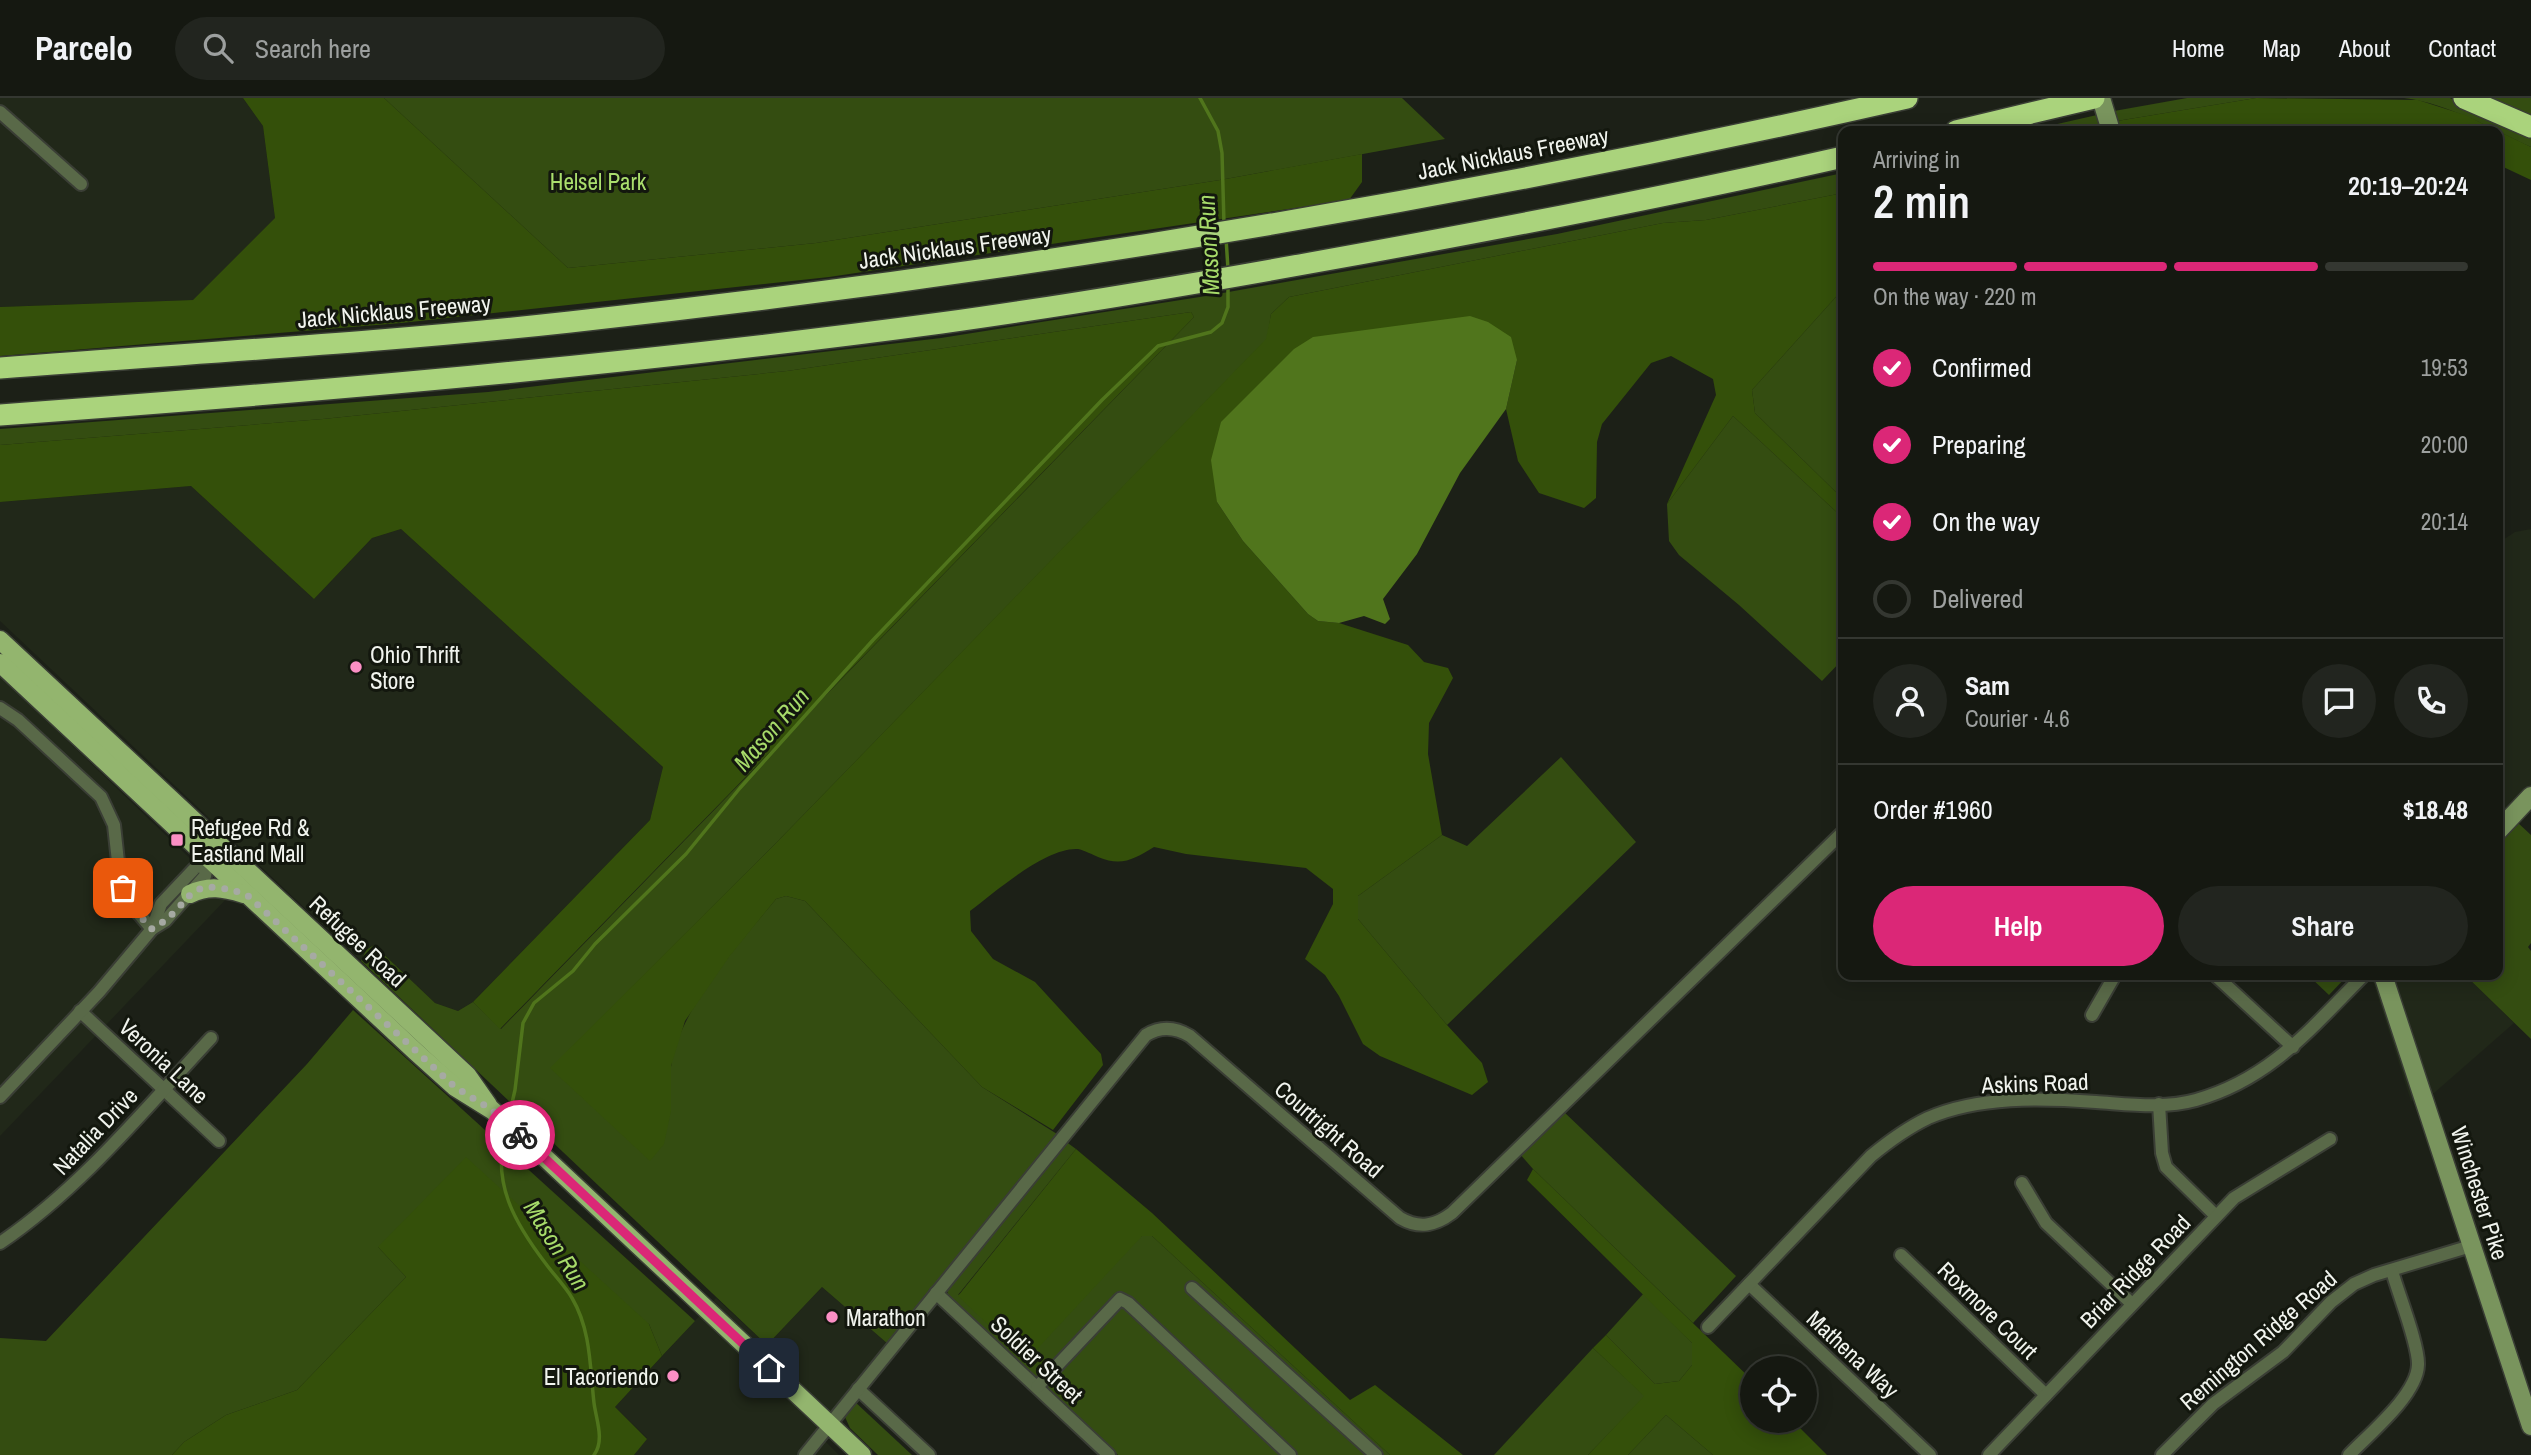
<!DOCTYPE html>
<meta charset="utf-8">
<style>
body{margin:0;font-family:"Archivo Narrow",sans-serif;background:#22251f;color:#f1f3f6;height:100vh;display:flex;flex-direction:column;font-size:26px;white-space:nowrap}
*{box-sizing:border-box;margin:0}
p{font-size:23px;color:#9da09f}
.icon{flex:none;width:38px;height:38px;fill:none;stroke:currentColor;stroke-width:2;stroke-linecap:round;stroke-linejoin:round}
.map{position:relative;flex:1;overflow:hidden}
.details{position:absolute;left:1838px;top:28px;width:665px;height:854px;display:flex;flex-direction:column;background:#151811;border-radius:14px;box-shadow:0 4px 18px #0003,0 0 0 2px #343731}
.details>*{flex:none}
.controls{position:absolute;left:1740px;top:1258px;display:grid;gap:14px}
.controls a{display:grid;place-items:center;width:77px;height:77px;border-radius:50%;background:#151811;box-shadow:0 4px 18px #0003,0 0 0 2px #343731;font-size:35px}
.pin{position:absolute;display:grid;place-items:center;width:60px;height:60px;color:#fff;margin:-30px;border-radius:14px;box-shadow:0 4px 10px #0006}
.courier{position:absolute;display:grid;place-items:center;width:70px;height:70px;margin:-35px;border:5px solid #db2777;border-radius:50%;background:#fff;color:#222;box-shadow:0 2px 9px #0007}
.summary em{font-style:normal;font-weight:600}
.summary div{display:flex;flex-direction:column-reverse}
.summary{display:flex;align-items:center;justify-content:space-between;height:119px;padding:0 35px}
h1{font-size:46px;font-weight:600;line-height:52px}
.bar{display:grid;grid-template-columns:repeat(4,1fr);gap:10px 7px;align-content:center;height:84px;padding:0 35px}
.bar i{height:9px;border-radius:5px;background:#343731}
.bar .current{background:#db2777}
.bar p{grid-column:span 4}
.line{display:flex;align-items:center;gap:18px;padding:0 35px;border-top:2px solid #343731}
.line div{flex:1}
.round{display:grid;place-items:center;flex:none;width:74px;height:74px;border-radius:37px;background:#22251f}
ol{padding:0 35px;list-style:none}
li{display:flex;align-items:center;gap:21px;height:77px}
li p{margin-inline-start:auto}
li .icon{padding:7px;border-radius:50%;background:#db2777;color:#fff;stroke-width:4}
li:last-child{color:#9da09f}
li i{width:38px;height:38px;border:4px solid #343731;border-radius:50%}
.cta{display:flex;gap:14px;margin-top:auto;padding:14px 35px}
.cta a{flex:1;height:80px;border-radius:42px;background:#db2777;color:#fff;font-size:28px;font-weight:600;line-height:80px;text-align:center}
.cta a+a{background:#22251f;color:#f1f3f6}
header{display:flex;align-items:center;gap:42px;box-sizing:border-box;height:98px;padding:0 35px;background:#151811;border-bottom:2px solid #343731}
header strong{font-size:33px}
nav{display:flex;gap:38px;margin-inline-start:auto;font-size:24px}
.search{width:490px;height:63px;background:#22251f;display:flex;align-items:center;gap:18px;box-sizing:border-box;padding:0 24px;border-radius:38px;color:#9da09f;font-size:26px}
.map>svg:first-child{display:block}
.built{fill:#212819}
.green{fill:#344d11}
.forest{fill:#34500a}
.water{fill:#50751c}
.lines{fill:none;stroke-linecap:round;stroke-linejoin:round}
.stream{stroke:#50751c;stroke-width:3.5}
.street-casing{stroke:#3a3e35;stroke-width:16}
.secondary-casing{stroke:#3a3e35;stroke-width:21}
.primary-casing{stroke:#3a3e35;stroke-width:21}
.highway-casing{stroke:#3a3e35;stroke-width:24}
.street{stroke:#596948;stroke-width:12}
.secondary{stroke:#79945d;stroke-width:18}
.primary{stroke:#93b56e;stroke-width:18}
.highway{stroke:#aad37c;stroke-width:21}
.done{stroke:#a6aaa3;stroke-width:7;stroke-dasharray:0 12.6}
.route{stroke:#db2777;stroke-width:9}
.poi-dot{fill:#fb8fc4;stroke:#13170e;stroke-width:2.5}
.labels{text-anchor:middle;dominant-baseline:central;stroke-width:6;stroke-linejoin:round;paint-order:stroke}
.street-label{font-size:23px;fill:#f1f4ee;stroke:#13170e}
.park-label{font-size:23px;fill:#aade6d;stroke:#13170e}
.poi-label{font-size:23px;fill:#f1f4ee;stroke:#13170e;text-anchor:start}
.water-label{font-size:24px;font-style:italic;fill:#a7db6a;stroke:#13170e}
</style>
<header>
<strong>Parcelo</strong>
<div class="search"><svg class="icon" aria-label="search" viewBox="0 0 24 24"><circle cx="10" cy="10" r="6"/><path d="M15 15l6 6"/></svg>Search here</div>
<nav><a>Home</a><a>Map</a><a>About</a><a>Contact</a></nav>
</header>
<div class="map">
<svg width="2531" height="1357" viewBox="0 0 2531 1357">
<rect width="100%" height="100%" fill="#1c2017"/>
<!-- built -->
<g class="built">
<path d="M0 0H243L263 28 275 120 193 202 0 209Z"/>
<path d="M191 388 314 501 372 440 401 431 663 669 650 722 473 904 458 913 435 905 374 847 366 852 361 863 0 523V404Z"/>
<path d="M2531 431V708L2497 745V446L2515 434Z"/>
<path d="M0 578 229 798 0 1038Z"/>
<path d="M2371 877H2465L2514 925 2434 995 2411 1003Z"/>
<path d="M822 1189 888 1246 845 1319 824 1342 839 1357H634L647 1340 615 1309 716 1200 767 1247Z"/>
</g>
<!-- green -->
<g class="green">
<path d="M384 0H1402L1445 41 1220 82 816 145 568 170Z"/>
<path d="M2187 0H2256L2117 23 2114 13Z"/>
<path d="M2404 0H2450L2493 17 2531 36V49C2490 30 2449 6 2404 0Z"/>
<path d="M2478 0H2531V24Z"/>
<path d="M2097 17 2102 33H2027Z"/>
<path d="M1843 75V95L1706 122 1663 125 1289 199 1271 216 1267 241 777 744 551 970 671 1013C671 999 670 983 671 969 678 912 740 845 776 801L786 798 805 803 982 989 1057 1036 888 1246 822 1189 767 1247 361 863 366 852 374 847 435 905 458 913 473 904 501 931 1194 219 1191 214 787 273 323 321 0 347V331L488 294 941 240 1206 198 1557 136Z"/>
<path d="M1843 191V401L1755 315 1752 292Z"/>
<path d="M1733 318 1843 420V561L1822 583 1739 507 1679 457 1669 443 1667 406Z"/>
<path d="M1561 659 1636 744 1447 927 1358 821V798L1442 737 1467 748Z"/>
<path d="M2517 724 2531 737V845L2528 849 2531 853V941L2465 877H2497V745Z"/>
<path d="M2308 877H2348L2329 897Z"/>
<path d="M353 912 695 1223 662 1258 649 1226 378 1149 406 1179 297 1292 226 1317 184 1344 172 1357H0V1240L46 1243 307 966Z"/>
<path d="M1563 1013 1736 1178 1693 1225 1533 1071 1519 1055Z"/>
<path d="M1065 1043 1076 1051 958 1197 1142 1138H1152L1390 1357H1118L948 1197 947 1190Z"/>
<path d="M1644 1195 1692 1245V1267L1679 1283 1655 1286 1606 1237Z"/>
<path d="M1593 1250 1645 1298 1588 1357H1494Z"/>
<path d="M854 1303 912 1357H878L850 1330 845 1319Z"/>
<path d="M1666 1317 1713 1357H1628Z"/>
</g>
<!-- forest -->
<g class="forest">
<path d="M243 0H384L568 170 816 145 1220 82 1362 56V84L1349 102 829 179 401 225 0 258V209L193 202 275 120 263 28Z"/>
<path d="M2256 0 2418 2 2465 17 2531 49V82L2497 66V33H2379L2366 31 2304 33H2121L2117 23Z"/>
<path d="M1843 95V191L1752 292 1755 315 1843 401V420L1733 318 1667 406 1716 297 1713 281 1671 258 1651 265 1602 326 1597 344 1596 400 1584 410 1539 395 1518 363 1506 311 1517 262 1217 404 1243 443 1308 516 1318 523 1339 525 1408 547 1424 564 1448 570 1453 580 1429 625 1428 656 1442 737 1358 798V821L1447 927 1482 965 1488 984 1472 997 1380 958 1363 946 1339 898 1325 877 1305 861 1333 806V791L1306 770 1186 756 1154 749C1134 761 1122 769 1098 759 1093 757 1084 752 1078 751 1046 749 995 794 970 813L971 833 993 861 1035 884 1101 956 1103 967 1053 1032 982 989 805 803 786 798 776 801 729 859 685 923 671 968V1013L664 1046 650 1063 550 970 777 744 1266 241 1271 216 1289 199 1663 125 1706 122Z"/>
<path d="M1191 214 1194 219 500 931 473 904 650 722 663 669 401 431 372 440 314 501 191 388 0 404V347L323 321 787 273Z"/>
<path d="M1076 1051 1152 1115 1350 1302 1375 1287 1463 1357H1390L1152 1138H1142L1026 1263 958 1198Z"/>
<path d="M466 1059 649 1226 662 1258 615 1309 647 1341 634 1357H172L184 1344 226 1317 297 1292 406 1179 378 1149Z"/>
<path d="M1533 1071 1752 1282V1323H1793L1827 1357H1713L1666 1317 1628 1357H1588L1644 1298 1593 1250 1606 1237 1655 1286 1679 1283 1692 1267V1245L1527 1082Z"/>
</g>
<!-- water -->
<path class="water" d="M1470 218 1488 224 1511 239 1517 262 1506 311 1460 375 1417 456 1383 501 1390 521 1385 526 1364 518 1339 525 1318 523 1308 516 1243 443 1217 404 1211 362 1221 324 1294 251 1313 239Z"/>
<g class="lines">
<!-- stream -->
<g class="stream">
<path d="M1200 0 1218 33 1222 55 1224 126"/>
<path d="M1226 140 1228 171"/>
<path d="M509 1018 515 992 523 925 534 905 573 873 595 846 686 756 740 690 873 542 1102 302 1158 248 1211 234 1222 225 1228 209V186"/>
<path d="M505 1032C492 1086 514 1124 546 1166 554 1177 565 1188 572 1200 591 1232 590 1270 594 1305 596 1321 605 1342 594 1357"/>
</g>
<defs>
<g id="street">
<path d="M0 14 81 86"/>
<path d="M0 610 18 622 101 699 114 727 120 782 133 809 152 831"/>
<path d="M152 831 161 806 196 769 207 768"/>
<path d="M2215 877 2293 949"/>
<path d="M80 913 219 1043"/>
<path d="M2092 917 2115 877"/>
<path d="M0 999 99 894 152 831 165 823 205 778 207 768 215 759"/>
<path d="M2159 1006 2162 1055 2166 1069 2216 1118"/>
<path d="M2022 1085 2046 1125 2132 1206"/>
<path d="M0 1145C81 1090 144 1012 211 940"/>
<path d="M1901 1157 2046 1297"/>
<path d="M1749 1186 1930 1357"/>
<path d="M1192 1190 1376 1357"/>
<path d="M936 1195 1109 1357"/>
<path d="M1708 1229 1871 1058C1888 1044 1907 1030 1928 1020 1979 998 2041 1000 2096 1004 2128 1006 2164 1011 2196 1002 2271 981 2312 929 2364 877"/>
<path d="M1037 1289 1120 1201 1128 1205 1290 1357"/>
<path d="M858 1291 929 1357"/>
<path d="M805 1357 1146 937C1161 928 1175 929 1190 938L1400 1120C1419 1131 1435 1128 1452 1115L1843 734"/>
<path d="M1989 1357 2234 1100 2330 1041"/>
<path d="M2162 1357 2213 1306 2283 1254 2331 1204 2354 1186 2374 1177 2471 1148"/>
<path d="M2349 1357C2369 1336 2417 1297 2418 1267 2419 1247 2398 1195 2392 1173"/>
</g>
<g id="secondary">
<path d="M2101 0 2111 33"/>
<path d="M2497 734 2531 698"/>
<path d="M2383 877 2531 1328"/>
</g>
<g id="primary">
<path d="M0 542 467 977 488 1007"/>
<path d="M0 565 416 954 455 989 492 1012 523 1039 862 1357"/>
<path d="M190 796C209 787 223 790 244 796"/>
</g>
<g id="highway">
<path d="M2464 0 2531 29"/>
<path d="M1956 33 2094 0"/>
<path d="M0 270C190 255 380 245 570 224 1019 175 1466 100 1907 0"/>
<path d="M0 317C314 294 629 267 941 225 1064 208 1188 187 1310 165 1489 133 1666 99 1843 59"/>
</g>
</defs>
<!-- street casing -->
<use href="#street" class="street-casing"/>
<!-- secondary casing -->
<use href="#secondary" class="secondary-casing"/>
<!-- primary casing -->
<use href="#primary" class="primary-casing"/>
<!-- highway casing -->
<use href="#highway" class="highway-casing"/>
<!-- street -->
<use href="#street" class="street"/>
<!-- secondary -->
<use href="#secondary" class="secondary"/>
<!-- primary -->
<use href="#primary" class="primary"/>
<!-- highway -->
<use href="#highway" class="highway"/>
</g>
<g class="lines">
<!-- done -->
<path class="done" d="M123 790 135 813 152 831C198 805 179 776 246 796L455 989 492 1012 520 1037"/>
<!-- route -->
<path class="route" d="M520 1037 769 1270"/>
</g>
<!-- markers -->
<g class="poi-dot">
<circle cx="356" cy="569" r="7"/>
<rect x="170" y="735" width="14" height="14" rx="3.5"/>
<circle cx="832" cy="1219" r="7"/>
<circle cx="673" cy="1278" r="7"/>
</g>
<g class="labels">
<!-- street labels -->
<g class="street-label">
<text transform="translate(1513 55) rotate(-11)">Jack Nicklaus Freeway</text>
<text transform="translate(955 149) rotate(-8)">Jack Nicklaus Freeway</text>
<text transform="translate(394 213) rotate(-5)">Jack Nicklaus Freeway</text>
<text transform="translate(358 843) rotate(43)">Refugee Road</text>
<text transform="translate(164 963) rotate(43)">Veronia Lane</text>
<text transform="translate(2035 985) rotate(-2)">Askins Road</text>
<text transform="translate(1329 1031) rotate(41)">Courtright Road</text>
<text transform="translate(95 1033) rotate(-46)">Natalia Drive</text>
<text transform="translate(2480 1095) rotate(72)">Winchester Pike</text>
<text transform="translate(2135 1173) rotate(-46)">Briar Ridge Road</text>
<text transform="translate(1988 1212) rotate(44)">Roxmore Court</text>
<text transform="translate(2258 1242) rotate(-41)">Remington Ridge Road</text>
<text transform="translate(1853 1256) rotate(43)">Mathena Way</text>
<text transform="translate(1037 1261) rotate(43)">Soldier Street</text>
</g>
<!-- park labels -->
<g class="park-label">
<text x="598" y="83">Helsel Park</text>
</g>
<!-- poi labels -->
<g class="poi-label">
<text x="370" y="556">Ohio Thrift<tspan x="370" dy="26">Store</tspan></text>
<text x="191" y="729">Refugee Rd &amp;<tspan x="191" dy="26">Eastland Mall</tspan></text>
<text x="846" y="1219">Marathon</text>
<text x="659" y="1278" text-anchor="end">El Tacoriendo</text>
</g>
<!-- water labels -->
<g class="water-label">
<text transform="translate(1208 147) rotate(-93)">Mason Run</text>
<text transform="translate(771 631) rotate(-49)">Mason Run</text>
<text transform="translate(557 1147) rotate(58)">Mason Run</text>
</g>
</g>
</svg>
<div class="controls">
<a><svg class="icon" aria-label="locate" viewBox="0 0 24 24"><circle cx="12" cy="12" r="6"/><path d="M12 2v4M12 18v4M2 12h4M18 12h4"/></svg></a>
</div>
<div class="pin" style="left:123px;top:790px;background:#ea580c"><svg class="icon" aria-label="bag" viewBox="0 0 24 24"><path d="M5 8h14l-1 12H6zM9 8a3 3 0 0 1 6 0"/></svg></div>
<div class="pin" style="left:769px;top:1270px;background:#1f2937"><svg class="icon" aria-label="home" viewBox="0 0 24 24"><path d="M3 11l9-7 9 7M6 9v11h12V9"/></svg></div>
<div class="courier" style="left:520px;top:1037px"><svg class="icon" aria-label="bike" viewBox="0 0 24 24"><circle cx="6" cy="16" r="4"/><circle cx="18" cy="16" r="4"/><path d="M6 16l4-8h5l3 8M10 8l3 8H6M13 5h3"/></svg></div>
<section class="details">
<div class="summary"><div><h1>2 min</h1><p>Arriving in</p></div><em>20:19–20:24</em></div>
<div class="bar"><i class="current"></i><i class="current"></i><i class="current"></i><i></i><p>On the way · 220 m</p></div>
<ol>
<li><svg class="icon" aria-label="check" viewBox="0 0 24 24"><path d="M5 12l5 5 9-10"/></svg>Confirmed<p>19:53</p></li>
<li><svg class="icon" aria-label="check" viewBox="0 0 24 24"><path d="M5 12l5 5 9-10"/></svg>Preparing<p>20:00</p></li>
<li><svg class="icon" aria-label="check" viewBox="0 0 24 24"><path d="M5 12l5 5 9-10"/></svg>On the way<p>20:14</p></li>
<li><i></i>Delivered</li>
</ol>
<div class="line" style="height:126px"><a class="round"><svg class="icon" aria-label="person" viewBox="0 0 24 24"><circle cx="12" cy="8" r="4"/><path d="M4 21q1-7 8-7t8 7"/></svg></a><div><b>Sam</b><p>Courier · 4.6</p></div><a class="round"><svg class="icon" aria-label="chat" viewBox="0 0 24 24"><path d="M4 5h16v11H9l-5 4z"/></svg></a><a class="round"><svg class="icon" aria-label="phone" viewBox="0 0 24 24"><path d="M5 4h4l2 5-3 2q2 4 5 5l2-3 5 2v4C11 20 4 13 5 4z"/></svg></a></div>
<div class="line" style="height:91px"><div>Order #1960</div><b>$18.48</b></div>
<div class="cta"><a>Help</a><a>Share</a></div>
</section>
</div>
